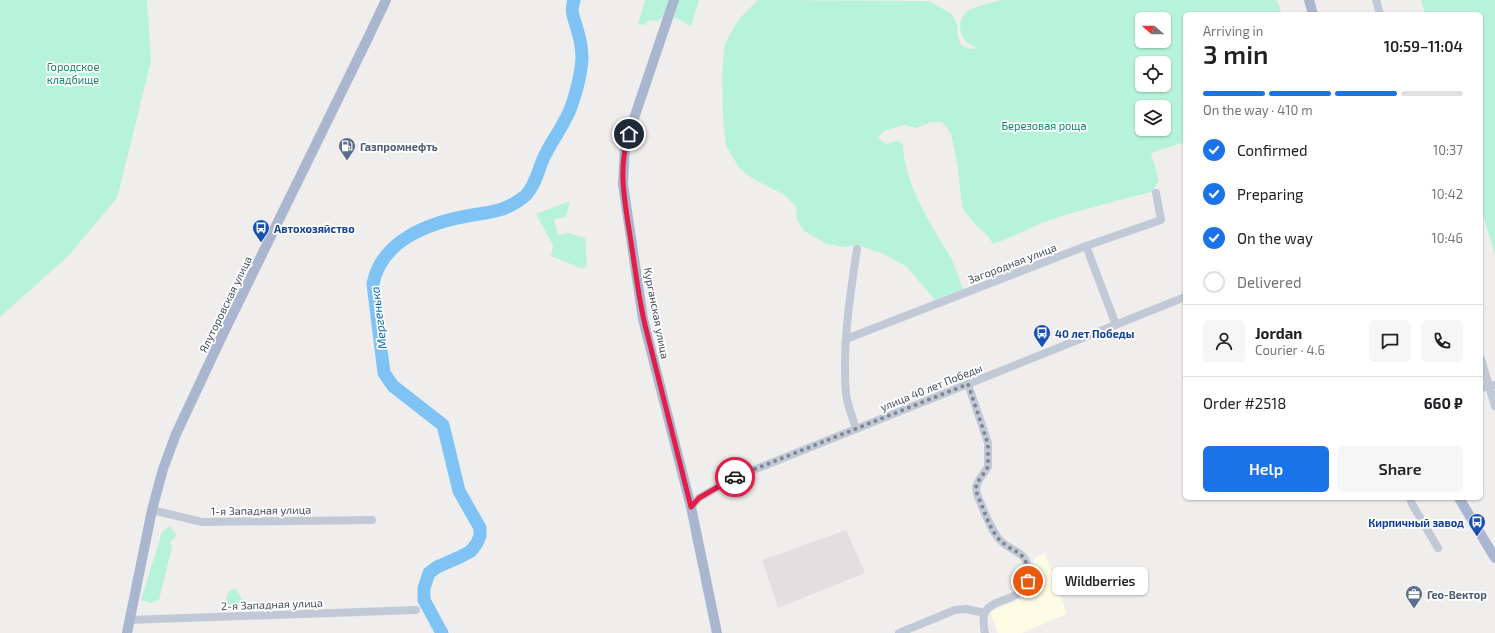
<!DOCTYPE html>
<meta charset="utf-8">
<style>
body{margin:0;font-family:"Exo 2",sans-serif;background:#f6f6f6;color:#202124;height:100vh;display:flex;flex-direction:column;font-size:15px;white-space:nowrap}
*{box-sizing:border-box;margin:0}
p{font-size:13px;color:#757577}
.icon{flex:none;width:22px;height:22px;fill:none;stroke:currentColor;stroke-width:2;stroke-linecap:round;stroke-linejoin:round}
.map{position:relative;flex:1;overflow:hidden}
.panel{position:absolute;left:1183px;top:12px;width:300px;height:488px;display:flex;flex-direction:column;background:#fff;border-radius:6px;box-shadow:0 1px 3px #0004}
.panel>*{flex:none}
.needle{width:26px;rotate:290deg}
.tools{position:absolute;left:1135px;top:12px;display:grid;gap:8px}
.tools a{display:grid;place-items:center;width:36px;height:36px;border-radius:6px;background:#fff;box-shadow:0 1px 3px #0004;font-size:20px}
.pin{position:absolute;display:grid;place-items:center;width:34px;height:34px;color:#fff;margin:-17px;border:2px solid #fff;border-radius:50%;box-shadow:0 1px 4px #0007}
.courier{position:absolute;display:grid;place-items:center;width:40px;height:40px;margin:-20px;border:3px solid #e11d48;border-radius:50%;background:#fff;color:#222;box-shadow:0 1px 5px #0007}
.bubble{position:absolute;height:28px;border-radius:6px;background:#fff;box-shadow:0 1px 3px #0004;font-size:13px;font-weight:600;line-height:28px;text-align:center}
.headline em{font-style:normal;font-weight:600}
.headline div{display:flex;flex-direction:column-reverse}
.headline{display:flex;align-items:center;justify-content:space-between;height:68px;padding:0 20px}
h1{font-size:26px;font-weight:600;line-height:30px}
.bar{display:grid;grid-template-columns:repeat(4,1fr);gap:6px 4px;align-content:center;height:48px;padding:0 20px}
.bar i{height:5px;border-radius:3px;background:#e0e0e0}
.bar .current{background:#1a73e8}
.bar p{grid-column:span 4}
.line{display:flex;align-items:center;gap:10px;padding:0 20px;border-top:1px solid #e0e0e0}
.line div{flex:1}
.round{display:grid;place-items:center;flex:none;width:42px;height:42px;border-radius:6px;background:#f6f6f6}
ol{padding:0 20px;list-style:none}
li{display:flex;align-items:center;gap:12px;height:44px}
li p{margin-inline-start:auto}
li .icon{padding:4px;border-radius:50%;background:#1a73e8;color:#fff;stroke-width:4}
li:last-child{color:#757577}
li i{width:22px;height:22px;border:2px solid #e0e0e0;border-radius:50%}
.action{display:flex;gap:8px;margin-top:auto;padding:8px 20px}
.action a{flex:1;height:46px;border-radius:6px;background:#1a73e8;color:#fff;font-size:16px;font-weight:600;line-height:46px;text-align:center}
.action a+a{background:#f6f6f6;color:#202124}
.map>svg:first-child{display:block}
.commercial{fill:#fdfbe4}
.education{fill:#e1dfdf}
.green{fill:#b6f3da;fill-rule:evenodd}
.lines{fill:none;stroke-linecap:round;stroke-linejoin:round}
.river{stroke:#7fc3f4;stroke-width:13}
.minor{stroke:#c2c9d6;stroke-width:8}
.major{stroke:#aab5cf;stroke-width:10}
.done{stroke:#80858f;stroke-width:4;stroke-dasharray:0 7.2}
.route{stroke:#e11d48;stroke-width:5}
.labels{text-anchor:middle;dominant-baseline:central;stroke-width:3.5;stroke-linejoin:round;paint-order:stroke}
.park-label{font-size:11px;fill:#0e8562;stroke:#fff}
.service-label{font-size:11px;font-weight:bold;fill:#4e5e75;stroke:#fff;text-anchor:start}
.transit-label{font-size:11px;font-weight:bold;fill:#164399;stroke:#fff;text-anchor:start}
.street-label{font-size:11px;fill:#444c5d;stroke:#fff}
.water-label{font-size:12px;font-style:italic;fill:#0068b3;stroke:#fff}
</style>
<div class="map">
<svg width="1495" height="633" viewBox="0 0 1495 633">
<rect width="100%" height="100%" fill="#f0eeed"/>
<!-- commercial -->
<path class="commercial" d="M1045 553 1067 614 1022 633H998L990 612 1031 595 1034 558Z"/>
<!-- education -->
<path class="education" d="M846 530 865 573 778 608 762 560Z"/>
<!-- green -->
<g class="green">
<path d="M0 0H147L151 61 117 198 68 256 0 317Z"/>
<path d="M645 0H669L671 11 657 21 649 20 644 25 638 24Z"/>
<path d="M674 0H699L691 26 672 16Z"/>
<path d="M758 0 929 1 952 14 957 25 958 37 962 46 972 49 980 48C977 47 973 47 971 45 957 37 956 16 971 9 980 5 992 3 1001 0H1275L1278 2 1282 14H1185V142L1151 153 1159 180 1152 192C1118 200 1083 209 1050 220 1031 227 1013 237 993 244L988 236 973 222 962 207 958 169 951 133 942 122H931L916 128 904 125 884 131 878 138 886 144 897 141 903 144C903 183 933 227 952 260 956 269 960 280 963 289L935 300 907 267 884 254 857 245 844 247 827 244 804 231 797 220 796 206 783 194 755 180 740 169 726 146 723 118 722 73 725 43 739 19ZM1142 19H1164V41H1142ZM1142 63H1164V85H1142ZM1142 107H1164V129H1142Z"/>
<path d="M1421 0H1495V255L1481 207V14H1425Z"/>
<path d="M570 201 566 217 554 219 558 235 569 233 585 238 587 266 583 269 551 256 553 245 536 214Z"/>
<path d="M170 526 177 535 170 542 172 547 159 600 151 603 141 600 162 532Z"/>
<path d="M236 588 244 603 237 604 231 611 226 599 229 591Z"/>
</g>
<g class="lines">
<!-- river -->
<path class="river" d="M442 633 424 600V588L429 573 437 567 460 557 471 551 477 543 480 536V528L459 491 443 425 393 386 384 373 373 284C381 241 428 223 467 216 488 212 500 213 518 201 521 199 524 197 526 195 536 184 538 170 544 157 551 142 562 128 569 112 575 98 581 75 582 59 582 49 580 38 577 29 574 17 570 13 574 0"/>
<!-- minor -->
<g class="minor">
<path d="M1376 0 1380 14"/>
<path d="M1086 246 1116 325"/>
<path d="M846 339 1086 246 1161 220 1156 193"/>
<path d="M1481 359 1495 406"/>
<path d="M968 384 988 443V467L979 480 976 487 977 494C983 508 990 530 1001 541 1013 553 1029 551 1028 574 1028 603 996 595 985 612 982 618 984 627 985 633"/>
<path d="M1481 388 1495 385"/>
<path d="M856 429C853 418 847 405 846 393 842 345 850 296 857 249"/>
<path d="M1410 498 1412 504 1438 548"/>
<path d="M691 507 699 498 731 479 1185 297"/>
<path d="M152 510 202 522 372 520"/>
<path d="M129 620 416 610"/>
<path d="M899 633 955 610 966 609 985 613"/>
</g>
<!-- major -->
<g class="major">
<path d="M674 0 625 145 623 184 643 319 691 507 717 633"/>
<path d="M1309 0 1313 14"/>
<path d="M1459 498 1495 558"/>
<path d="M127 633 152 510 163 469 176 434 223 334 367 40 386 0"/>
</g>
</g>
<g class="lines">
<!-- done -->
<path class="done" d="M735 477 968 384 988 444V467L979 480 976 487 977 494C983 507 987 522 995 534 1009 556 1030 545 1028 581"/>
<!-- route -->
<path class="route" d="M629 134C616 171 627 212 632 249 636 274 639 300 645 325L691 507 699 498 735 477"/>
</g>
<!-- icons -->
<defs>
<symbol id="fuel-pin" viewBox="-11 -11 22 30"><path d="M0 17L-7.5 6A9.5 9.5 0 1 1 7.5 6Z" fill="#5c6f8a" stroke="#fff"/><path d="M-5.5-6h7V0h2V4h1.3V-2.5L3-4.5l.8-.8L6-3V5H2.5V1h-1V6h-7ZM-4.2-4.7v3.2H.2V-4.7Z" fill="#fff"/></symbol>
<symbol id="bus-pin" viewBox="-11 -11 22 30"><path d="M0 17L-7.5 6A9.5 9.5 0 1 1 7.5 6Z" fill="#1a4fb4" stroke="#fff"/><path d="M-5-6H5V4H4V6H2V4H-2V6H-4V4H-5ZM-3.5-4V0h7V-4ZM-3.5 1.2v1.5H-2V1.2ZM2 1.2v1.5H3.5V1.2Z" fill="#fff"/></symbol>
<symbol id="office-pin" viewBox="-11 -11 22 30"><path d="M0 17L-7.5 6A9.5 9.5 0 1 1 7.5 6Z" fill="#5c6f8a" stroke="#fff"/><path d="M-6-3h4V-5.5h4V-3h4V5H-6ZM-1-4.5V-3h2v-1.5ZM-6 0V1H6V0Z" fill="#fff"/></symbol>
</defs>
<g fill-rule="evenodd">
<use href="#fuel-pin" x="337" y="136" width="20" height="27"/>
<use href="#bus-pin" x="251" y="218" width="20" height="27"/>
<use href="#bus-pin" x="1032" y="323" width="20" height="27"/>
<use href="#bus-pin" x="1467" y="512" width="20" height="27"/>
<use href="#office-pin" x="1404" y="584" width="20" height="27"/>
</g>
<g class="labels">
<!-- park labels -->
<g class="park-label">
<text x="73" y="66">Городское<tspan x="73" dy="13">кладбище</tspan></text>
<text x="1044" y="125">Березовая роща</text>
</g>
<!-- service labels -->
<g class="service-label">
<text x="360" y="146">Газпромнефть</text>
<text x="1427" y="594">Гео-Вектор</text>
</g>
<!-- transit labels -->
<g class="transit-label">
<text x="274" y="228">Автохозяйство</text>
<text x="1055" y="333">40 лет Победы</text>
<text x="1464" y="522" text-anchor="end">Кирпичный завод</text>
</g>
<!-- street labels -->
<g class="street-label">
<text transform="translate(1012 263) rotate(-21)">Загородная улица</text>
<text transform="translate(225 304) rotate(-64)">Ялуторовская улица</text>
<text transform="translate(657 313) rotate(79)">Курганская улица</text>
<text transform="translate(931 387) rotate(-22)">улица 40 лет Победы</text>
<text transform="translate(261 510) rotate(-1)">1-я Западная улица</text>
<text transform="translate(272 604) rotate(-2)">2-я Западная улица</text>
</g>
<!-- water labels -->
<g class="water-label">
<text transform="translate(378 318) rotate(-97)">Мергенька</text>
</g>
</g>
</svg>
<div class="tools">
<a><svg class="needle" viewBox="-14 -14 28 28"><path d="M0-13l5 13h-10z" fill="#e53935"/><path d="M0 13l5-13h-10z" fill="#757577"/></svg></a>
<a><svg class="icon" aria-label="locate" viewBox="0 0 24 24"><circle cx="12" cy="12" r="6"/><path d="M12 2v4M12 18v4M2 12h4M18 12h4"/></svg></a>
<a><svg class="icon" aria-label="layers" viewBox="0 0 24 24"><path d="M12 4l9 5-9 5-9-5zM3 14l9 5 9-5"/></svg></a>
</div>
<div class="pin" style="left:1028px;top:581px;background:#ea580c"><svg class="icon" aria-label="bag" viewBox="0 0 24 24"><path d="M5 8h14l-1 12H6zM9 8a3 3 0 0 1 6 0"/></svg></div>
<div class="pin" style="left:629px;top:134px;background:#1f2937"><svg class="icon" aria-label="home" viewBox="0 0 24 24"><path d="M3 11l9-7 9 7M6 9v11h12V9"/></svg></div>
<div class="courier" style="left:735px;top:477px"><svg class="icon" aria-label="car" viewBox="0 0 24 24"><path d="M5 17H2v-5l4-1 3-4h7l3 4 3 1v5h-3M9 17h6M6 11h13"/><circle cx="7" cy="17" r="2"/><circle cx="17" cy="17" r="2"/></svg></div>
<div class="bubble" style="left:1052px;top:567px;width:96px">Wildberries</div>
<section class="panel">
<div class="headline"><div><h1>3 min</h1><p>Arriving in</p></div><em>10:59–11:04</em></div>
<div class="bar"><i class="current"></i><i class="current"></i><i class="current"></i><i></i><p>On the way · 410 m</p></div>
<ol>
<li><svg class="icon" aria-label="check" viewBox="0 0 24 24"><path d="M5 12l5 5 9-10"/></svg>Confirmed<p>10:37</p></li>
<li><svg class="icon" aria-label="check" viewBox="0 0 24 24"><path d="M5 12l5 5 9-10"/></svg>Preparing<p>10:42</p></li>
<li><svg class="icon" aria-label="check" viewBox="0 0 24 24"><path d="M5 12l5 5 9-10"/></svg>On the way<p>10:46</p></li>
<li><i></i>Delivered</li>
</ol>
<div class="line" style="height:72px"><a class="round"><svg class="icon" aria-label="person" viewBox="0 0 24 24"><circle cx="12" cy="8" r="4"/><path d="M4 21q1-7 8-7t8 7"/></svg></a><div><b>Jordan</b><p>Courier · 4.6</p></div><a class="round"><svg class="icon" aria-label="chat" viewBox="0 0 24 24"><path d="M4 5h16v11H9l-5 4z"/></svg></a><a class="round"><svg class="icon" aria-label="phone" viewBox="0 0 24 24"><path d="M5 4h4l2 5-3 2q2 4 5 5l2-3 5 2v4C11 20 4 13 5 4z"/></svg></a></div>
<div class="line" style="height:52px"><div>Order #2518</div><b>660 ₽</b></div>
<div class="action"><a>Help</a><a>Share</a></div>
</section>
</div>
